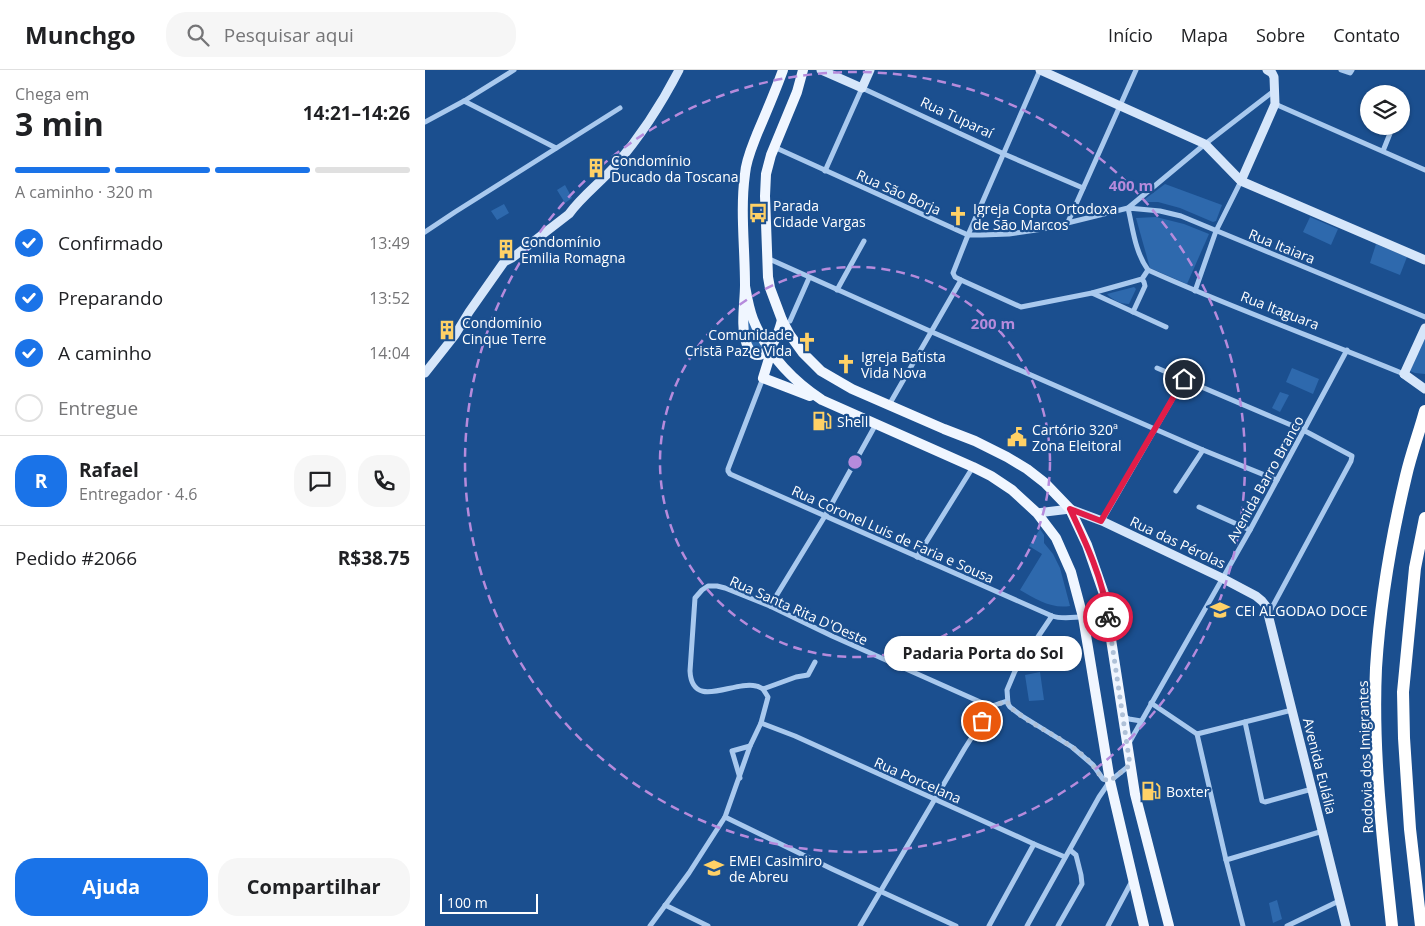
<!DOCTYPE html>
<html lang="pt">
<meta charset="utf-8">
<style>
body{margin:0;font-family:"Open Sans",sans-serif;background:#f6f6f6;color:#202124;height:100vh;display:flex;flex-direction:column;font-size:19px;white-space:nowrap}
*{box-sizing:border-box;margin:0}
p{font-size:16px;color:#757577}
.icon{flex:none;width:28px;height:28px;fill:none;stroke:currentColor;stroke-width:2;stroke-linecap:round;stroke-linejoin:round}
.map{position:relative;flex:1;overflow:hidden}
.side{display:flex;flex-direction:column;background:#fff;width:425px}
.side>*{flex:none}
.tools{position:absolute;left:935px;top:15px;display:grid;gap:10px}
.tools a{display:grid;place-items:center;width:50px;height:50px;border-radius:50%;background:#fff;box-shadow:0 1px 4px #0004;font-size:25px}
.scale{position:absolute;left:15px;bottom:12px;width:98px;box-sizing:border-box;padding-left:5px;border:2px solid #fff;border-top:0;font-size:14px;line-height:18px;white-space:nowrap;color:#fff;-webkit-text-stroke:4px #1b4f8f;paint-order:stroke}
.pin{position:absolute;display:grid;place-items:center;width:42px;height:42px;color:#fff;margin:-21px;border:2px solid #fff;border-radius:50%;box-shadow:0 1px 5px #0007}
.courier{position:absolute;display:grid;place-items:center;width:50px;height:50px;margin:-25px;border:4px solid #e11d48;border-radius:50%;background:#fff;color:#222;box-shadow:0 1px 6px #0007}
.bubble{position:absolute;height:35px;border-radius:18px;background:#fff;box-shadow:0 1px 4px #0004;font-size:16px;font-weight:700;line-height:35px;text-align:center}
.headline em{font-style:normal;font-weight:700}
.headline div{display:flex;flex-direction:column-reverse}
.headline{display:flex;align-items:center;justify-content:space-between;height:85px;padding:0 15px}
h1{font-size:32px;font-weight:700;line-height:38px}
.bar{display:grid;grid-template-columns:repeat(4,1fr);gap:8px 5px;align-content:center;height:60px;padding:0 15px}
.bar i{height:6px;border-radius:4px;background:#e0e0e0}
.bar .on{background:#1a73e8}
.bar p{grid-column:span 4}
.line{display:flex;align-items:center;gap:12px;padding:0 15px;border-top:1px solid #e0e0e0}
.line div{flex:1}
.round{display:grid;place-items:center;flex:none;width:52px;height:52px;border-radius:20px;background:#f6f6f6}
ol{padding:0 15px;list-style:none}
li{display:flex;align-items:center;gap:15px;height:55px}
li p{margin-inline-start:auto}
li .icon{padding:5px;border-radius:50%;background:#1a73e8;color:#fff;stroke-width:4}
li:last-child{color:#757577}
li i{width:28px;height:28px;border:2px solid #e0e0e0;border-radius:50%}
.primary-button{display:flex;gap:10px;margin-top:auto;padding:10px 15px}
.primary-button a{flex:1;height:58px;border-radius:20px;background:#1a73e8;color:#fff;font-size:20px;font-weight:700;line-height:58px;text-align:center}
.primary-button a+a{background:#f6f6f6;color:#202124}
header{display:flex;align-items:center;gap:30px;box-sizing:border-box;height:70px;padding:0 25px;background:#fff;border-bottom:1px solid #e0e0e0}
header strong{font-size:24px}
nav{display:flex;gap:28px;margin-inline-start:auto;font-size:18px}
.search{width:350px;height:45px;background:#f6f6f6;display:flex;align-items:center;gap:12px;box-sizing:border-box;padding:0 18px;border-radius:20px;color:#757577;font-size:19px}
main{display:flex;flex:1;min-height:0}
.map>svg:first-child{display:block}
.green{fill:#2e69ad}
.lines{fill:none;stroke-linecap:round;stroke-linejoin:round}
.street{stroke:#a9c9ee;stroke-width:5}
.secondary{stroke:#d6e6fa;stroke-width:9}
.primary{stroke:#f0f6ff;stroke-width:10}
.highway{stroke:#fff;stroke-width:12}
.done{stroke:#afc1d8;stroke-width:5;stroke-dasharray:0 9}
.route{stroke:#e11d48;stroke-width:6}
.ring{fill:none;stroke:#b68bdc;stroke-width:2.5;stroke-dasharray:9 6}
.labels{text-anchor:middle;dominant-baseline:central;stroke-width:4.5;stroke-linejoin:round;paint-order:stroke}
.street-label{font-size:14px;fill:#fff;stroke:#1b4f8f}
.poi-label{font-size:14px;fill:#fff;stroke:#1b4f8f;text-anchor:start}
.centre{fill:#b68bdc;stroke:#1b4f8f;stroke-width:2.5}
.ring-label{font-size:15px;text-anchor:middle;font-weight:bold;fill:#b68bdc;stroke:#1b4f8f;stroke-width:4.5;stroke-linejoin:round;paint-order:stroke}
</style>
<header>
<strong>Munchgo</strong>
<div class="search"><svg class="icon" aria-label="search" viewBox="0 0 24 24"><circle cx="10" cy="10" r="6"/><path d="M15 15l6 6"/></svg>Pesquisar aqui</div>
<nav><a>Início</a><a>Mapa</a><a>Sobre</a><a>Contato</a></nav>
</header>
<main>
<section class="side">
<div class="headline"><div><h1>3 min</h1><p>Chega em</p></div><em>14:21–14:26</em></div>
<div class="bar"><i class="on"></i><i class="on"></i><i class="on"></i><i></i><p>A caminho · 320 m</p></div>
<ol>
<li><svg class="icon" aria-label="check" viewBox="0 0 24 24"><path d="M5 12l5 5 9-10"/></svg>Confirmado<p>13:49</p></li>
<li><svg class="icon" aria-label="check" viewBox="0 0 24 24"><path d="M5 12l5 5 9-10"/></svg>Preparando<p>13:52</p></li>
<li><svg class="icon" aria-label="check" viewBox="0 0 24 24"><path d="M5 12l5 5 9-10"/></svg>A caminho<p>14:04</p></li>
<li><i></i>Entregue</li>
</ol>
<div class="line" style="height:90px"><b class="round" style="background:#1a73e8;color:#fff">R</b><div><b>Rafael</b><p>Entregador · 4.6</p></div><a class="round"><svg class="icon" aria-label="chat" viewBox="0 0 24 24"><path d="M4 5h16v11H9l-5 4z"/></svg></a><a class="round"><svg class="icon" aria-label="phone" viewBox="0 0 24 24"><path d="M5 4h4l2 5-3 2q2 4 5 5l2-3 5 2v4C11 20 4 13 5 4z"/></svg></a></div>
<div class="line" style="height:65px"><div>Pedido #2066</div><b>R$38.75</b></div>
<div class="primary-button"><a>Ajuda</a><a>Compartilhar</a></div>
</section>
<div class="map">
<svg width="1000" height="856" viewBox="0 0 1000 856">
<rect width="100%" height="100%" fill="#1b4f8f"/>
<!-- green -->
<g class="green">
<path d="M740 114 797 135 791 151 788 152 755 138 733 132H720V129Z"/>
<path d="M140 115 147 128 140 133 132 120Z"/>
<path d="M79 134 84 143 72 150 66 141Z"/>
<path d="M731 147 759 154 784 164 762 214 725 198 711 148Z"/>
<path d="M885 147 913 159 906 175 878 162Z"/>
<path d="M951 174 982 187 975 205 945 193Z"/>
<path d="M709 217 711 219 704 234C696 234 687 230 682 224Z"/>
<path d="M323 247 337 277 335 280H328L323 260Z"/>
<path d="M1000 268V304L990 303 985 301Z"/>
<path d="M867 298 894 309 888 324 861 312Z"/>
<path d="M855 322 864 325 855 342 847 338Z"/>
<path d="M615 459 619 465V473L628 484 635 498 645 536C626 539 611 529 595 520L617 484 604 476Z"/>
<path d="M615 602 619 630 604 631 600 605Z"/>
<path d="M852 830 857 849 848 853 844 833Z"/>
</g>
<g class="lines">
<!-- street -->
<g class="street">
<path d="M615 0 543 165 528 203 530 207 536 210 596 237 667 223 710 211 717 209 723 200"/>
<path d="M916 0 925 3 927 0"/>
<path d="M39 31 131 78"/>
<path d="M850 34 1000 100"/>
<path d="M976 35 977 32"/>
<path d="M0 52 39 31 89 0"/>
<path d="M349 77 543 165H557L584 164 618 159 703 138 780 74 850 20"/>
<path d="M958 81 968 56"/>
<path d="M400 101 437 18 579 84 658 118"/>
<path d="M643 152 711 0"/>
<path d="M0 162 30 142 195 38"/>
<path d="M342 188 507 262 778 380 852 410"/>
<path d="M412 220 439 171"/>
<path d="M770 221 791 161 816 111"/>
<path d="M667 223 741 257"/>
<path d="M708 242 720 216 719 212 717 209"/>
<path d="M365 251 384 208"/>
<path d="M732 298 880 361 927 386 926 391 844 543"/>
<path d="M979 304C894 269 807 238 723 200 710 182 708 159 703 138L735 141 756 146 1000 247"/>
<path d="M338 308 303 399V401L305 404 627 546C642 551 657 544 672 548 676 549 680 552 684 554"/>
<path d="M464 335 536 210"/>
<path d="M751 421 778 380"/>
<path d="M774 437 825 460"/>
<path d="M677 451 759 309"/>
<path d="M492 487 548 397"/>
<path d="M345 536 400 446 451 354"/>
<path d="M627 546 590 601 582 620 583 634 585 637 597 646 647 677 668 695 678 709 685 711"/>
<path d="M390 592 383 605 371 607 338 619C336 618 333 616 331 616 309 610 267 641 265 601L270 528 277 520 283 516H292L300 518 345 536 407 566 562 635 567 636 582 631"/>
<path d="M726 633 772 664 867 640"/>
<path d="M698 646 704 649 716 651"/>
<path d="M820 652 837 731 840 732 887 719"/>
<path d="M336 653 370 666 609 774 640 787"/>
<path d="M772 664 801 790 818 856"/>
<path d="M704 673 825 460 922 280"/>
<path d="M315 708 307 681 325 676"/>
<path d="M300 747 407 799 531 856"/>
<path d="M801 790 898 761"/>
<path d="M240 835 283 856"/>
<path d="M225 856 264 803 300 747 325 676 336 653 343 627 338 619"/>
<path d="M435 856 540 678 567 636"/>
<path d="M564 856 609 774"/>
<path d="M602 856 674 727 685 711 705 695"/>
<path d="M633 856 657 814 656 805 651 785 645 780"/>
<path d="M683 856 707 811"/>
<path d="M862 856 914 831"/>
</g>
<!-- secondary -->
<g class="secondary">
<path d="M396 0 437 18 445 0"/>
<path d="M615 0 780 74 816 111 1000 190"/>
<path d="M816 111 850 34 849 7 847 3 842 0"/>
<path d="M81 191 87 188 144 144C157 126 175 113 190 96 215 67 236 35 254 0"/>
<path d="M0 303 30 265 44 242 84 185"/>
<path d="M979 304 1000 258"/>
<path d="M979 304 1000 319"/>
<path d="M612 443 645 439 677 451 797 508 831 526 837 531 841 536 921 856"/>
</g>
<!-- primary -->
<g class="primary">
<path d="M378 0 372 22 346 85 341 104 340 126 343 207 345 218 357 250 365 265 378 283 396 301 427 319 519 359 550 371 582 387 602 399 620 413 645 439 662 475 679 524 710 724 744 856"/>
<path d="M320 216C322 227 324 239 328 249 342 284 367 310 397 330L548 397 566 406 587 420 612 443 631 468 646 502 658 547 685 711 719 856"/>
<path d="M357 250C354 262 349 276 339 283 331 288 325 283 322 275 315 256 320 234 320 215 320 178 315 140 320 104 321 90 327 77 332 64 341 43 350 22 358 0"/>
<path d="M346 282 338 308 385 326"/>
</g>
<!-- highway -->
<g class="highway">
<path d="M967 856C958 770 947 684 951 598 955 534 966 469 981 406 986 384 994 363 1000 341"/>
<path d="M996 856 985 759 979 668 978 622 990 498 1000 448"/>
</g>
</g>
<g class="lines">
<!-- done -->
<path class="done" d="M557 651 567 636 582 631 585 637 591 642C614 659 640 669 661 688 668 694 672 702 678 709L685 711 705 695 683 547"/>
<!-- route -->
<path class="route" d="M683 547C678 509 661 473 645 439L676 451 759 309"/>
</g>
<!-- distance rings -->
<g class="ring">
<circle cx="430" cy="392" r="195"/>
<circle cx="430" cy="392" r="390"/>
</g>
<!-- icons -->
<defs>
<symbol id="building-bare" viewBox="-9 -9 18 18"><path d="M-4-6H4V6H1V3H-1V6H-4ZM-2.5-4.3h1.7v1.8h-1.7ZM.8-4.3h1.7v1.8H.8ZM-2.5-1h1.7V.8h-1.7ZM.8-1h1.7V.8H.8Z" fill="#ffd166" stroke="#1b4f8f" stroke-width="2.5" paint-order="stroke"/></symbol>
<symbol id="bus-bare" viewBox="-9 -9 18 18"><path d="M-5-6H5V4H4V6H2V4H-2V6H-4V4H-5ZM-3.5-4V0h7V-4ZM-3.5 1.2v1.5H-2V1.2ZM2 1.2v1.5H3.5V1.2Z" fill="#ffd166" stroke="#1b4f8f" stroke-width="2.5" paint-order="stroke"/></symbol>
<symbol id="church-bare" viewBox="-9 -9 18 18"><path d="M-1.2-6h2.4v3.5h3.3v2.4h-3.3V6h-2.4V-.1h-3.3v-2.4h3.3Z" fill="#ffd166" stroke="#1b4f8f" stroke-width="2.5" paint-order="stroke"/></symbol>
<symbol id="fuel-bare" viewBox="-9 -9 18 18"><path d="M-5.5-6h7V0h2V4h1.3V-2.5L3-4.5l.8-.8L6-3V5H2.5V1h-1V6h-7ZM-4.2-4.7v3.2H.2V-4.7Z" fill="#ffd166" stroke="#1b4f8f" stroke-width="2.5" paint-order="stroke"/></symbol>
<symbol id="civic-bare" viewBox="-9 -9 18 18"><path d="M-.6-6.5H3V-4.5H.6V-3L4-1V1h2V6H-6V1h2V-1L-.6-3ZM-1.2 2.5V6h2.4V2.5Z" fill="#ffd166" stroke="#1b4f8f" stroke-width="2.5" paint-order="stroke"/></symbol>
<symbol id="school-bare" viewBox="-9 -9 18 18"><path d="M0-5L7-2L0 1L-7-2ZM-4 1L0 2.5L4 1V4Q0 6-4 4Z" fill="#ffd166" stroke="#1b4f8f" stroke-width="2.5" paint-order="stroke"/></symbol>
</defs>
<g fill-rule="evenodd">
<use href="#building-bare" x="157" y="84" width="28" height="28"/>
<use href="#bus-bare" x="319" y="129" width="28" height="28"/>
<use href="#church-bare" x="519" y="132" width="28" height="28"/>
<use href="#building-bare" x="67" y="165" width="28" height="28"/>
<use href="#building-bare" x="8" y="246" width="28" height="28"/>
<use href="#church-bare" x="368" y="258" width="28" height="28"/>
<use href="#church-bare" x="407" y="280" width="28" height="28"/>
<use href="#fuel-bare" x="383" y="337" width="28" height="28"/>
<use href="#civic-bare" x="578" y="353" width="28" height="28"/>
<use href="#school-bare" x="781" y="526" width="28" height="28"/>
<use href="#fuel-bare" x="712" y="707" width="28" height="28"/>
<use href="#school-bare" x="275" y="784" width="28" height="28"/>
</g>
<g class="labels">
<!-- street labels -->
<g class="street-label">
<text transform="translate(532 47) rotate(25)">Rua Tuparaí</text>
<text transform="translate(474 122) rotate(24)">Rua São Borja</text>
<text transform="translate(857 176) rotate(22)">Rua Itaiara</text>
<text transform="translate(855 240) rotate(21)">Rua Itaguara</text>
<text transform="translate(840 409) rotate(-61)">Avenida Barro Branco</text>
<text transform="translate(468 464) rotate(24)">Rua Coronel Luis de Faria e Sousa</text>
<text transform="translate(753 472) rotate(25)">Rua das Pérolas</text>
<text transform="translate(374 540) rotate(24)">Rua Santa Rita D'Oeste</text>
<text transform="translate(940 687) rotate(-92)">Rodovia dos Imigrantes</text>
<text transform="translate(895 696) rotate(76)">Avenida Eulália</text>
<text transform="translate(493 710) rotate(24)">Rua Porcelana</text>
</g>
<!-- poi labels -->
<g class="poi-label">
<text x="186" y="90">Condomínio<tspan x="186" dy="16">Ducado da Toscana</tspan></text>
<text x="348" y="135">Parada<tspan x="348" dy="16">Cidade Vargas</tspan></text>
<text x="548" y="138">Igreja Copta Ortodoxa<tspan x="548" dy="16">de São Marcos</tspan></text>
<text x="96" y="171">Condomínio<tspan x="96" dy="16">Emilia Romagna</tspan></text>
<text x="37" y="252">Condomínio<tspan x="37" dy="16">Cinque Terre</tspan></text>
<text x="367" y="264" text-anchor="end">Comunidade<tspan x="367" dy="16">Cristã Paz e Vida</tspan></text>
<text x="436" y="286">Igreja Batista<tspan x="436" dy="16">Vida Nova</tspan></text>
<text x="412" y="351">Shell</text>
<text x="607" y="359">Cartório 320ª<tspan x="607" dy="16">Zona Eleitoral</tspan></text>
<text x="810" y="540">CEI ALGODAO DOCE</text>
<text x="741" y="721">Boxter</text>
<text x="304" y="790">EMEI Casimiro<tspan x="304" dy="16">de Abreu</tspan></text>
</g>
</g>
<circle cx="430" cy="392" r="8" class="centre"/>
<g class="ring-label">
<text x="706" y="121">400 m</text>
<text x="568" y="259">200 m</text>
</g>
</svg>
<div class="tools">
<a><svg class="icon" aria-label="layers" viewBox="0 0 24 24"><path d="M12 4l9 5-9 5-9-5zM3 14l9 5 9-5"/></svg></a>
</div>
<div class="scale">100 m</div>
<div class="pin" style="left:557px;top:651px;background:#ea580c"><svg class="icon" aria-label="bag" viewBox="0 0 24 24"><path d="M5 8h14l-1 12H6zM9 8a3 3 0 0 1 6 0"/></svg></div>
<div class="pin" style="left:759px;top:309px;background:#1f2937"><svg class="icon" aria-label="home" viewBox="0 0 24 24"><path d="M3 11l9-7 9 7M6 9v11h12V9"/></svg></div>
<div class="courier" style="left:683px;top:547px"><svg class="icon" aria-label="bike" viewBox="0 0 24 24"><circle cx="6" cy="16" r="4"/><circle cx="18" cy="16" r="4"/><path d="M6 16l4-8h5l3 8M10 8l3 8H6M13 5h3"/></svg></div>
<div class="bubble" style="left:459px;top:566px;width:198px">Padaria Porta do Sol</div>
</div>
</main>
